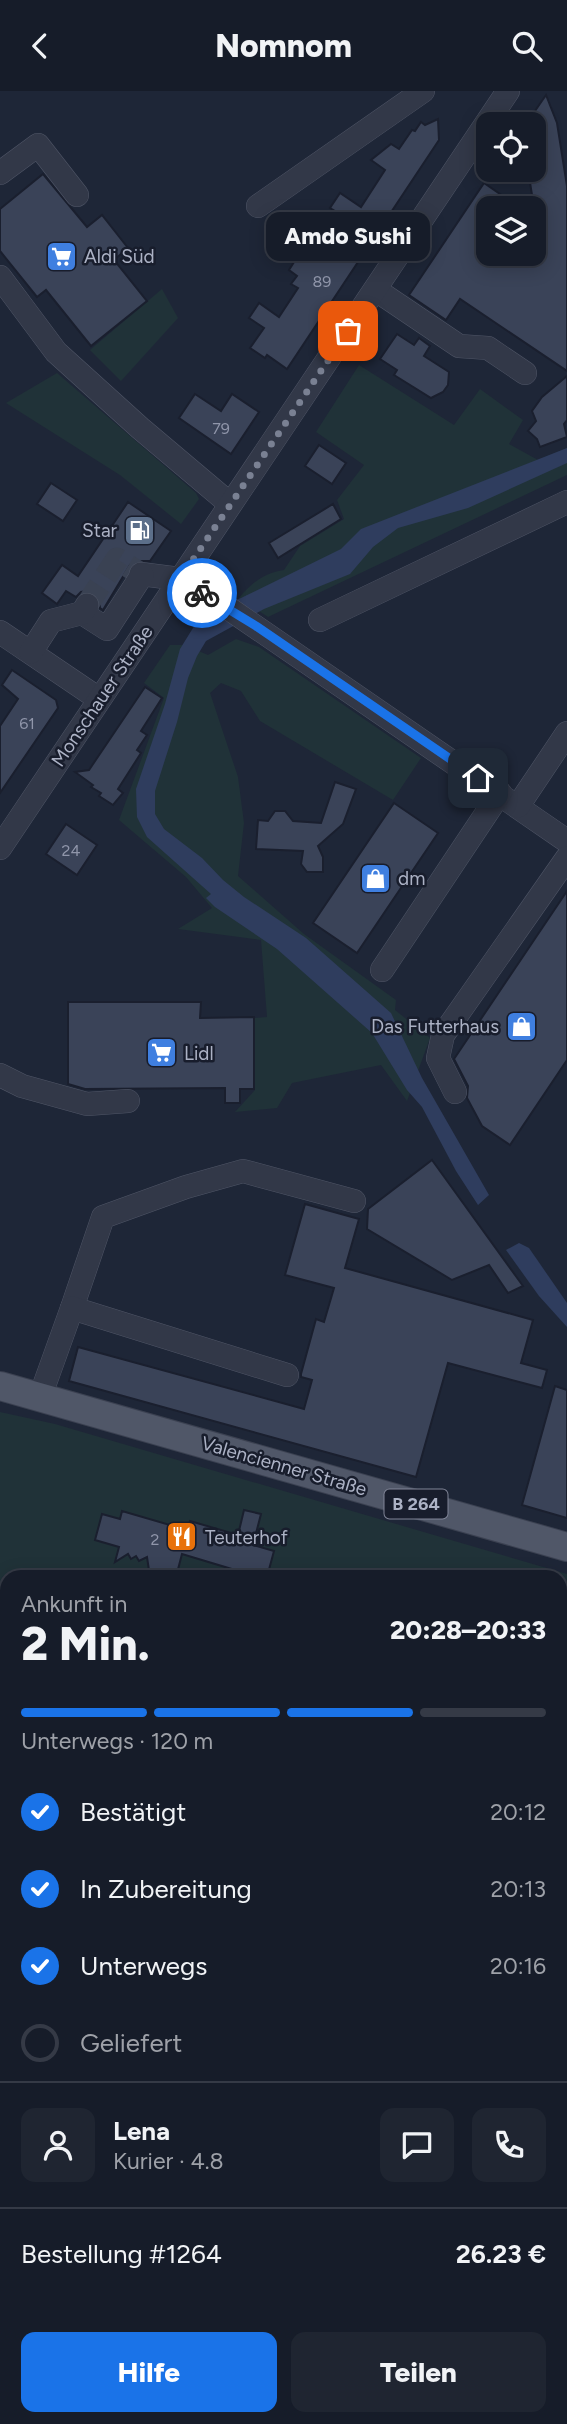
<!DOCTYPE html>
<html lang="de">
<meta charset="utf-8">
<style>
body{margin:0;font-family:Figtree,sans-serif;background:#1f2531;color:#f1f3f6;height:100vh;display:flex;flex-direction:column;font-size:26px;white-space:nowrap}
*{box-sizing:border-box;margin:0}
p{font-size:23px;color:#9ea1a8}
.icon{flex:none;width:38px;height:38px;fill:none;stroke:currentColor;stroke-width:2;stroke-linecap:round;stroke-linejoin:round}
.map{position:relative;flex:1;overflow:hidden}
.details{position:absolute;left:0px;top:1479px;width:567px;height:856px;display:flex;flex-direction:column;background:#161c29;border-radius:21px 21px 0 0;box-shadow:0 4px 18px #0003,0 0 0 2px #353a46}
.details>*{flex:none}
.fabs{position:absolute;left:476px;top:21px;display:grid;gap:14px}
.fabs a{display:grid;place-items:center;width:70px;height:70px;border-radius:14px;background:#161c29;box-shadow:0 4px 18px #0003,0 0 0 2px #353a46;font-size:35px}
.pin{position:absolute;display:grid;place-items:center;width:60px;height:60px;color:#fff;margin:-30px;border-radius:14px;box-shadow:0 4px 10px #0006}
.courier{position:absolute;display:grid;place-items:center;width:70px;height:70px;margin:-35px;border:5px solid #1a73e8;border-radius:50%;background:#fff;color:#222;box-shadow:0 2px 9px #0007}
.bubble{position:absolute;height:49px;border-radius:14px;background:#161c29;box-shadow:0 4px 18px #0003,0 0 0 2px #353a46;font-size:23px;font-weight:800;line-height:49px;text-align:center}
.headline em{font-style:normal;font-weight:800}
.headline div{display:flex;flex-direction:column-reverse}
.headline{display:flex;align-items:center;justify-content:space-between;height:119px;padding:0 21px}
h1{font-size:46px;font-weight:800;line-height:52px}
.bar{display:grid;grid-template-columns:repeat(4,1fr);gap:10px 7px;align-content:center;height:84px;padding:0 21px}
.bar i{height:9px;border-radius:5px;background:#353a46}
.bar .on{background:#1a73e8}
.bar p{grid-column:span 4}
.line{display:flex;align-items:center;gap:18px;padding:0 21px;border-top:2px solid #353a46}
.line div{flex:1}
.round{display:grid;place-items:center;flex:none;width:74px;height:74px;border-radius:14px;background:#1f2531}
ol{padding:0 21px;list-style:none}
li{display:flex;align-items:center;gap:21px;height:77px}
li p{margin-inline-start:auto}
li .icon{padding:7px;border-radius:50%;background:#1a73e8;color:#fff;stroke-width:4}
li:last-child{color:#9ea1a8}
li i{width:38px;height:38px;border:4px solid #353a46;border-radius:50%}
.cta{display:flex;gap:14px;margin-top:auto;padding:14px 21px}
.cta a{flex:1;height:80px;border-radius:14px;background:#1a73e8;color:#fff;font-size:28px;font-weight:800;line-height:80px;text-align:center}
.cta a+a{background:#1f2531;color:#f1f3f6}
header{display:flex;justify-content:space-between;align-items:center;height:91px;padding:0 21px;background:#161c29;font-size:32px;font-weight:800}
.map>svg:first-child{display:block}
.green{fill:#203238}
.water{fill:#2f3d5e}
.building{fill:#3a4358;stroke:#1a1f2e;stroke-width:2;fill-rule:evenodd}
.lines{fill:none;stroke-linecap:round;stroke-linejoin:round}
.minor-tunnel{stroke:#3a4253;stroke-width:23;stroke-dasharray:23 11;stroke-linecap:butt}
.minor-casing{stroke:#4f5566;stroke-width:24}
.major-casing{stroke:#3b4151;stroke-width:30}
.minor{stroke:#323848;stroke-width:23}
.major{stroke:#505768;stroke-width:28}
.rail{stroke:#535b6f;stroke-width:5;stroke-dasharray:7 7;stroke-linecap:butt}
.done{stroke:#7a8193;stroke-width:7;stroke-dasharray:0 12.6}
.route{stroke:#1a73e8;stroke-width:9}
.labels{text-anchor:middle;dominant-baseline:central;stroke-width:5;stroke-linejoin:round;paint-order:stroke}
.number-label{font-size:16px;fill:#9096aa}
.shield{fill:#181d2c;stroke:#808597;stroke-width:2}
.shield-label{font-size:18px;font-weight:bold;fill:#acb2c5}
.poi-label{font-size:19px;fill:#acb2c5;stroke:#181d2c;text-anchor:start}
.street-label{font-size:19px;fill:#acb2c5;stroke:#181d2c}
</style>
<header><svg class="icon" aria-label="back" viewBox="0 0 24 24"><path d="M15 5l-7 7 7 7"/></svg>Nomnom<svg class="icon" aria-label="search" viewBox="0 0 24 24"><circle cx="10" cy="10" r="6"/><path d="M15 15l6 6"/></svg></header>
<div class="map">
<svg width="567" height="2333" viewBox="0 0 567 2333">
<rect width="100%" height="100%" fill="#1e2637"/>
<!-- green -->
<g class="green">
<path d="M162 198 178 227 121 290 90 259Z"/>
<path d="M359 274 454 334 480 298 523 329 509 353 538 369 567 357V384L268 526 239 507C252 491 265 482 284 479L300 455 344 428 337 409 364 374 316 341Z"/>
<path d="M57 282 196 402 199 408 181 433 120 384 6 312Z"/>
<path d="M236 548 259 556 421 667 393 709 260 630 241 600 221 592 210 602 238 686 244 732 238 785 304 843 396 909 395 919 430 947 407 1010 381 974 292 992 277 1017 235 1021 255 999V927L267 926 261 849 178 838 212 817 186 786 119 729 164 607 144 592 170 554H184L208 564Z"/>
<path d="M0 1321 55 1333 567 1483V2066L560 2061V1486H7V1663L0 1658Z"/>
<path d="M0 1783 7 1789V1876L0 1871Z"/>
</g>
<!-- water -->
<g class="water">
<path d="M567 357V372L468 417 398 437 373 456 350 483 264 518 206 550 197 565 188 587 177 631 155 700V723L164 738 202 767 223 789 244 806 306 847 391 922 422 987 489 1104 478 1114 456 1080 422 1016 407 999 372 942 277 858 215 816 206 807 211 803 147 746 137 726 136 698 165 613 180 558 201 524 207 520 241 507 341 458 361 438Z"/>
<path d="M519 1152 529 1157 567 1212V1236L539 1205 506 1159Z"/>
<path d="M0 1661 7 1666V1783L0 1778Z"/>
<path d="M560 2063 567 2068V2218L560 2212Z"/>
</g>
<!-- building -->
<g class="building">
<path d="M546 4 557 32 567 95V280L460 208 446 229 409 204 484 92 510 110 532 104 528 79H534V33H526ZM488 117H534V163H488Z"/>
<path d="M438 28 439 49 287 278 267 264 265 267 250 257 264 237 249 227 259 212 279 226 298 197 291 193 297 185 289 179 313 141 318 144 335 120 330 117 340 102 361 116 385 79 371 69 391 53 399 58 412 39 415 40 421 31 425 34Z"/>
<path d="M43 83 87 136 102 124 128 157 114 169 147 210 91 255 46 199 37 206 0 160V118Z"/>
<path d="M397 243 414 254 419 247 430 255 424 265 449 281 448 294 443 301 431 307 394 284 397 279 380 268Z"/>
<path d="M567 285V329L564 333 567 346 540 356 537 348 528 340 536 330 532 320 542 306Z"/>
<path d="M195 303 221 320 232 303 259 321 231 363 179 327Z"/>
<path d="M319 354 346 372 332 393 305 375Z"/>
<path d="M51 392 77 409 63 430 37 413Z"/>
<path d="M128 411 171 440 150 470H136L130 474 103 519 100 517 99 507 88 500 81 501 76 506 66 500 57 513 42 502 62 474 78 485Z"/>
<path d="M333 413 341 428 278 467 269 452Z"/>
<path d="M12 579 56 609 58 617 0 702V635L18 608 2 594Z"/>
<path d="M145 596 162 607 141 640 147 644 137 659 141 662 118 698 123 702 113 714 99 705 101 702 91 696 93 694 75 681 89 679Z"/>
<path d="M335 691 356 698 343 733 318 755 323 766V781H307L301 773 303 760 256 758 258 729 268 730 275 720H285L293 730 321 732Z"/>
<path d="M394 712 438 742 357 862 313 832Z"/>
<path d="M66 733 97 754 77 784 46 763Z"/>
<path d="M567 800V969L510 1054 482 1035 467 1007 468 995 454 968Z"/>
<path d="M68 911H201L200 927 254 926V998H240V1012H225V997L85 998 68 993Z"/>
<path d="M432 1069 523 1195 508 1202 489 1174 452 1189 367 1138 368 1118Z"/>
<path d="M305 1113 359 1128 345 1177 533 1229 521 1272 547 1279 542 1297 448 1272 416 1386 69 1290 78 1256 304 1318 312 1289 301 1286V1283L316 1228 324 1231 334 1197 285 1184Z"/>
<path d="M555 1295 567 1299V1427L522 1414Z"/>
<path d="M244 1419 261 1423 253 1454 274 1460 267 1486H233L235 1479 182 1463 176 1486H150L147 1466 139 1470 136 1465 131 1468 128 1463 115 1471 119 1456 95 1449 102 1423 120 1428 122 1420 187 1439 190 1430 238 1444Z"/>
</g>
<g class="lines">
<!-- minor-tunnel -->
<path class="minor-tunnel" d="M87 514 117 468 141 483"/>
<defs>
<g id="minor">
<path d="M0 82 38 54 77 104"/>
<path d="M258 115 423 0"/>
<path d="M0 186 56 261 140 337 230 413"/>
<path d="M376 199 459 255 488 257 525 282"/>
<path d="M141 483 180 488 231 519 567 750"/>
<path d="M82 522 107 538 142 484"/>
<path d="M320 529 567 411"/>
<path d="M0 541 99 608"/>
<path d="M31 561 51 530 82 522 87 514"/>
<path d="M518 715 567 642"/>
<path d="M0 757 508 0"/>
<path d="M382 879 500 702"/>
<path d="M0 984 22 995 87 1013 128 1010"/>
<path d="M455 1001 438 967 443 944 567 767"/>
<path d="M72 1217 103 1126 186 1096 243 1080 354 1110"/>
<path d="M40 1306 72 1217 287 1284"/>
<path d="M0 1999 7 2004"/>
<path d="M0 2201 7 2206"/>
<path d="M560 2261 567 2266"/>
<path d="M411 2328 419 2333"/>
<path d="M486 2328 489 2333"/>
<path d="M10 2333 13 2328"/>
<path d="M349 2333 352 2328"/>
</g>
<path id="major" d="M0 1295 567 1456"/>
</defs>
<!-- minor casing -->
<use href="#minor" class="minor-casing"/>
<!-- major casing -->
<use href="#major" class="major-casing"/>
<!-- minor -->
<use href="#minor" class="minor"/>
<!-- major -->
<use href="#major" class="major"/>
<!-- rail -->
<g class="rail">
<path d="M0 1857 7 1862"/>
<path d="M504 2328 507 2333"/>
</g>
</g>
<g class="lines">
<!-- done -->
<path class="done" d="M202 502 180 488 348 240"/>
<!-- route -->
<path class="route" d="M202 502 256 535 478 687"/>
</g>
<!-- icons -->
<defs>
<symbol id="supermarket-square" viewBox="-11 -11 22 22"><rect x="-9" y="-9" width="18" height="18" rx="4" fill="#3f7fe0" stroke="#181d2c"/><path d="M-6-5.5h2.5l.6 2H6L4.5 2H-2.5L-4.4-4H-6ZM-1.5 3.2a1.3 1.3 0 1 0 .1 0ZM3 3.2a1.3 1.3 0 1 0 .1 0Z" fill="#fff"/></symbol>
<symbol id="fuel-square" viewBox="-11 -11 22 22"><rect x="-9" y="-9" width="18" height="18" rx="4" fill="#5c6f8a" stroke="#181d2c"/><path d="M-5.5-6h7V0h2V4h1.3V-2.5L3-4.5l.8-.8L6-3V5H2.5V1h-1V6h-7ZM-4.2-4.7v3.2H.2V-4.7Z" fill="#fff"/></symbol>
<symbol id="shop-square" viewBox="-11 -11 22 22"><rect x="-9" y="-9" width="18" height="18" rx="4" fill="#3f7fe0" stroke="#181d2c"/><path d="M-5-2.5h2.3a2.7 3.5 0 0 1 5.4 0H5L5.5 6h-11ZM-1.5-2.5h3a1.5 2.3 0 0 0-3 0Z" fill="#fff"/></symbol>
<symbol id="restaurant-square" viewBox="-11 -11 22 22"><rect x="-9" y="-9" width="18" height="18" rx="4" fill="#e8710a" stroke="#181d2c"/><path d="M-5-6h1v4h1v-4h1v4h1v-4h1v5L-1.5 .5V6h-2V.5L-5-1ZM5-6V6H3V1.5H1.5Q1.5-4 5-6Z" fill="#fff"/></symbol>
</defs>
<g fill-rule="evenodd">
<use href="#supermarket-square" x="44" y="148" width="35" height="35"/>
<use href="#fuel-square" x="122" y="422" width="35" height="35"/>
<use href="#shop-square" x="358" y="770" width="35" height="35"/>
<use href="#shop-square" x="504" y="918" width="35" height="35"/>
<use href="#supermarket-square" x="144" y="944" width="35" height="35"/>
<use href="#restaurant-square" x="164" y="1428" width="35" height="35"/>
</g>
<g class="labels">
<!-- number labels -->
<g class="number-label">
<text x="322" y="190">89</text>
<text x="221" y="337">79</text>
<text x="27" y="632">61</text>
<text x="71" y="759">24</text>
<text x="155" y="1448">2</text>
</g>
<!-- shield labels -->
<rect class="shield" x="384.5" y="1398.5" width="63" height="29" rx="5"/>
<g class="shield-label">
<text x="416" y="1413">B 264</text>
</g>
<!-- poi labels -->
<g class="poi-label">
<text x="84" y="165">Aldi Süd</text>
<text x="117" y="439" text-anchor="end">Star</text>
<text x="398" y="787">dm</text>
<text x="499" y="935" text-anchor="end">Das Futterhaus</text>
<text x="184" y="962">Lidl</text>
<text x="205" y="1446">Teuterhof</text>
</g>
<!-- street labels -->
<g class="street-label">
<text transform="translate(102 605) rotate(-56)">Monschauer Straße</text>
<text transform="translate(284 1375) rotate(16)">Valencienner Straße</text>
</g>
</g>
</svg>
<div class="fabs">
<a><svg class="icon" aria-label="locate" viewBox="0 0 24 24"><circle cx="12" cy="12" r="6"/><path d="M12 2v4M12 18v4M2 12h4M18 12h4"/></svg></a>
<a><svg class="icon" aria-label="layers" viewBox="0 0 24 24"><path d="M12 4l9 5-9 5-9-5zM3 14l9 5 9-5"/></svg></a>
</div>
<div class="pin" style="left:348px;top:240px;background:#ea580c"><svg class="icon" aria-label="bag" viewBox="0 0 24 24"><path d="M5 8h14l-1 12H6zM9 8a3 3 0 0 1 6 0"/></svg></div>
<div class="pin" style="left:478px;top:687px;background:#1f2937"><svg class="icon" aria-label="home" viewBox="0 0 24 24"><path d="M3 11l9-7 9 7M6 9v11h12V9"/></svg></div>
<div class="courier" style="left:202px;top:502px"><svg class="icon" aria-label="bike" viewBox="0 0 24 24"><circle cx="6" cy="16" r="4"/><circle cx="18" cy="16" r="4"/><path d="M6 16l4-8h5l3 8M10 8l3 8H6M13 5h3"/></svg></div>
<div class="bubble" style="left:266px;top:121px;width:164px">Amdo Sushi</div>
<section class="details">
<div class="headline"><div><h1>2 Min.</h1><p>Ankunft in</p></div><em>20:28–20:33</em></div>
<div class="bar"><i class="on"></i><i class="on"></i><i class="on"></i><i></i><p>Unterwegs · 120 m</p></div>
<ol>
<li><svg class="icon" aria-label="check" viewBox="0 0 24 24"><path d="M5 12l5 5 9-10"/></svg>Bestätigt<p>20:12</p></li>
<li><svg class="icon" aria-label="check" viewBox="0 0 24 24"><path d="M5 12l5 5 9-10"/></svg>In Zubereitung<p>20:13</p></li>
<li><svg class="icon" aria-label="check" viewBox="0 0 24 24"><path d="M5 12l5 5 9-10"/></svg>Unterwegs<p>20:16</p></li>
<li><i></i>Geliefert</li>
</ol>
<div class="line" style="height:126px"><a class="round"><svg class="icon" aria-label="person" viewBox="0 0 24 24"><circle cx="12" cy="8" r="4"/><path d="M4 21q1-7 8-7t8 7"/></svg></a><div><b>Lena</b><p>Kurier · 4.8</p></div><a class="round"><svg class="icon" aria-label="chat" viewBox="0 0 24 24"><path d="M4 5h16v11H9l-5 4z"/></svg></a><a class="round"><svg class="icon" aria-label="phone" viewBox="0 0 24 24"><path d="M5 4h4l2 5-3 2q2 4 5 5l2-3 5 2v4C11 20 4 13 5 4z"/></svg></a></div>
<div class="line" style="height:91px"><div>Bestellung #1264</div><b>26.23 €</b></div>
<div class="cta"><a>Hilfe</a><a>Teilen</a></div>
</section>
</div>
